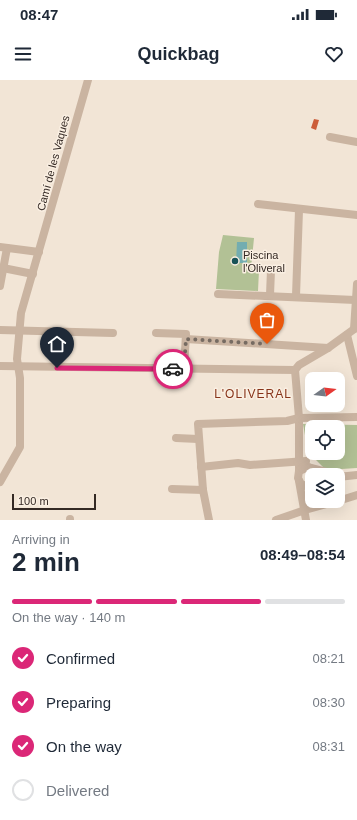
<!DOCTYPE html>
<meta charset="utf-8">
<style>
body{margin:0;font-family:Helvetica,sans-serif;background:#f6f6f7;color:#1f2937;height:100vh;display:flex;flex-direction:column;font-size:15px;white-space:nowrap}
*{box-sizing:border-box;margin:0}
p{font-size:13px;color:#747a83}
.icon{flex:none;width:22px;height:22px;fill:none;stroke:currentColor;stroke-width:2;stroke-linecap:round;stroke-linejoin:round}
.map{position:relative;height:440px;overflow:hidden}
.drawer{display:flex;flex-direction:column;background:#fff;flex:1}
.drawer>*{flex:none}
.needle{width:26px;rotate:76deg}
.controls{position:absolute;left:305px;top:292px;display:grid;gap:8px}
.controls a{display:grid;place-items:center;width:40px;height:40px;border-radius:8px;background:#fff;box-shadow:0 4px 16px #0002;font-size:20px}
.scale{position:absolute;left:12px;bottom:10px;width:84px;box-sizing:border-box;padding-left:4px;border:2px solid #342924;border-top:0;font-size:11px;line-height:14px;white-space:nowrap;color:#342924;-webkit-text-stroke:3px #faefe2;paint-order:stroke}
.pin{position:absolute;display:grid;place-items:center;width:34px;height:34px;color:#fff;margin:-41px -17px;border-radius:50% 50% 50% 0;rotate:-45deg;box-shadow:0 0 4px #0007}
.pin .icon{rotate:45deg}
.courier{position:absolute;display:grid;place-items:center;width:40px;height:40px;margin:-20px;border:3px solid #db2777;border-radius:50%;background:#fff;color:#222;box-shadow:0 1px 5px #0007}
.overview em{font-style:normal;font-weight:800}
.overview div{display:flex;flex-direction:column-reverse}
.overview{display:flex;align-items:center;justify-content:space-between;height:68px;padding:0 12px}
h1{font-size:26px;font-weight:800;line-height:30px}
.bar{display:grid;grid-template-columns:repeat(4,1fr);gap:6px 4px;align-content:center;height:48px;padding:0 12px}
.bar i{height:5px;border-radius:3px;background:#e0e1e3}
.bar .current{background:#db2777}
.bar p{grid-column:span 4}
ol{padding:0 12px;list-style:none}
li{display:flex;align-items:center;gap:12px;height:44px}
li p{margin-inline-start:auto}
li .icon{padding:4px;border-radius:50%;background:#db2777;color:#fff;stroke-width:4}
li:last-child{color:#747a83}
li i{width:22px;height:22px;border:2px solid #e0e1e3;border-radius:50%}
.status{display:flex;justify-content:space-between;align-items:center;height:28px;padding:0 20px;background:#fff;direction:ltr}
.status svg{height:11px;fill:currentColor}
header{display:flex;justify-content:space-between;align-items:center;height:52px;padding:0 12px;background:#fff;font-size:18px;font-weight:800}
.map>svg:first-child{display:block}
.green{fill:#b2c195;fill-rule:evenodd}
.water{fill:#73adb0}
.building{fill:#cc5d39}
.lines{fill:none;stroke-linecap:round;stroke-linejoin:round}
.minor{stroke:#cab4a1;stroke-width:8}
.done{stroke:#766b62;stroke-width:4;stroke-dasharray:0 7.2}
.route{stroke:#db2777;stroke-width:5}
.poi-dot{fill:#185357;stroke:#faefe2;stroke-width:1.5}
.labels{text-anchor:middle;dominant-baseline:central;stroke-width:3;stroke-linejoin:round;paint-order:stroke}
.street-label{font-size:11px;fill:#342924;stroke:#faefe2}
.poi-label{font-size:11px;fill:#342924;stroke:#faefe2;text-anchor:start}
.neighbourhood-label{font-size:12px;letter-spacing:1px;fill:#87341a;stroke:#faefe2}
</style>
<div class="status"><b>08:47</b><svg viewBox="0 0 49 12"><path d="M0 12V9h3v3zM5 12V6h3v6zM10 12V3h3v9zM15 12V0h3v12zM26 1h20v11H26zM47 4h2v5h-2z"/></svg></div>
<header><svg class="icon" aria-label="menu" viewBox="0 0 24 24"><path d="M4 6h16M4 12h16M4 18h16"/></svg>Quickbag<svg class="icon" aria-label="heart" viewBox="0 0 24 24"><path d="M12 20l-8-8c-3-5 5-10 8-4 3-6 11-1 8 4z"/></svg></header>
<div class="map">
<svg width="357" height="440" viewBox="0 0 357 440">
<rect width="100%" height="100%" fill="#f2e5d6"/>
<!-- green -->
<g class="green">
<path d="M223 155 254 158 251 189 259 190 258 211 216 209 219 172Z"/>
<path d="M303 344 357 345V388L326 390 308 372ZM312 347H338V373H312Z"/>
</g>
<!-- water -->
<path class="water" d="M237 162H247V183H236Z"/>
<!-- building -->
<path class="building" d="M314 39 319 40 316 50 311 48Z"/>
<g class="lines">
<!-- minor -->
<g class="minor">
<path d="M330 57 357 62"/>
<path d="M258 124 357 135"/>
<path d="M0 167 39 172"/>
<path d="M3 188 33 194"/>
<path d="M0 206 7 168"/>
<path d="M218 214 355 220"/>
<path d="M270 215 271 190"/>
<path d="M296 216 299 130"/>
<path d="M354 249 357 204"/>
<path d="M0 250 113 253"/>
<path d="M156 253 186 254 184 289"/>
<path d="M347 255 357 296"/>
<path d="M186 259 328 268"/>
<path d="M0 286 295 290"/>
<path d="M295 290 299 338V391"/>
<path d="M295 290 299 285 328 268 357 247"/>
<path d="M176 358 198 359"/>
<path d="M201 387 238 383 250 385 306 381"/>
<path d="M312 388 343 396"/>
<path d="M338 397 357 395"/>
<path d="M299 401 306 440"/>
<path d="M0 402 20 367V298L17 279 21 233 88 0"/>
<path d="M312 405 308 407 301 404 298 398 299 391 309 387 315 391 317 395"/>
<path d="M172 409 203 410"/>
<path d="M338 421 357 415"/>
<path d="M305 429 311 406"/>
<path d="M70 440V439"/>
<path d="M209 440 203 410 198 344 287 341 299 338 357 337"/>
<path d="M276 440 305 430 337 421"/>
</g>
</g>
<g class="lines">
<!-- done -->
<path class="done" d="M173 289H184L186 259 267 264"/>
<!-- route -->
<path class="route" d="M57 288 173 289"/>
</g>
<!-- markers -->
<circle class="poi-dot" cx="235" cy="181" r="4"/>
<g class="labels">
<!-- street labels -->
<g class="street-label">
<text transform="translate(53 83) rotate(-75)">Camí de les Vaques</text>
</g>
<!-- poi labels -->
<g class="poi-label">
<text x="243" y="175">Piscina<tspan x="243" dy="13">l'Oliveral</tspan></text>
</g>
<!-- neighbourhood labels -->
<g class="neighbourhood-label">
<text x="253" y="314">L'OLIVERAL</text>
</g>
</g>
</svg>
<div class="controls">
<a><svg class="needle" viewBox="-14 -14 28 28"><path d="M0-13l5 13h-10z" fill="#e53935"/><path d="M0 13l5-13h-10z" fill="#747a83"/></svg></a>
<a><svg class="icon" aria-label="locate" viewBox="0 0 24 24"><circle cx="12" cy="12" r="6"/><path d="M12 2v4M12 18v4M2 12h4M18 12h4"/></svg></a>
<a><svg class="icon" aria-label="layers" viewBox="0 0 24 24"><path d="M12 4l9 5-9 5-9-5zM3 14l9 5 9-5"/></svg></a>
</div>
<div class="scale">100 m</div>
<div class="pin" style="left:267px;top:264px;background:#ea580c"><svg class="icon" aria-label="bag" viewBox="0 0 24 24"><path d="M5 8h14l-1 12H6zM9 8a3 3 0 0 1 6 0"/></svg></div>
<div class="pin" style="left:57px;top:288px;background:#1f2937"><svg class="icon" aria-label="home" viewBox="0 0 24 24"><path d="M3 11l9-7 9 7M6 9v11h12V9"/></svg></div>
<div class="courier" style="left:173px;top:289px"><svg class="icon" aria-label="car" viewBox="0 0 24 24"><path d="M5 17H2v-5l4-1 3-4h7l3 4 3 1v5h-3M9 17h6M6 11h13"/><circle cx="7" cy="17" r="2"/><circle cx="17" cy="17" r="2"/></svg></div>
</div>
<section class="drawer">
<div class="overview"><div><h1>2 min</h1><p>Arriving in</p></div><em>08:49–08:54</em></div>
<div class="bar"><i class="current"></i><i class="current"></i><i class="current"></i><i></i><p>On the way · 140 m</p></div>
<ol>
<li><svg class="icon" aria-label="check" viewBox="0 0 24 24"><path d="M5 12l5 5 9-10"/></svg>Confirmed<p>08:21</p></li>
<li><svg class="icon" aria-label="check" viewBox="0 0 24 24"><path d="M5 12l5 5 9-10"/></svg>Preparing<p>08:30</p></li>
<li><svg class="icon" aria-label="check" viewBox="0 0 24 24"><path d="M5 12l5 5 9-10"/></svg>On the way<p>08:31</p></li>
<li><i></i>Delivered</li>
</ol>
</section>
